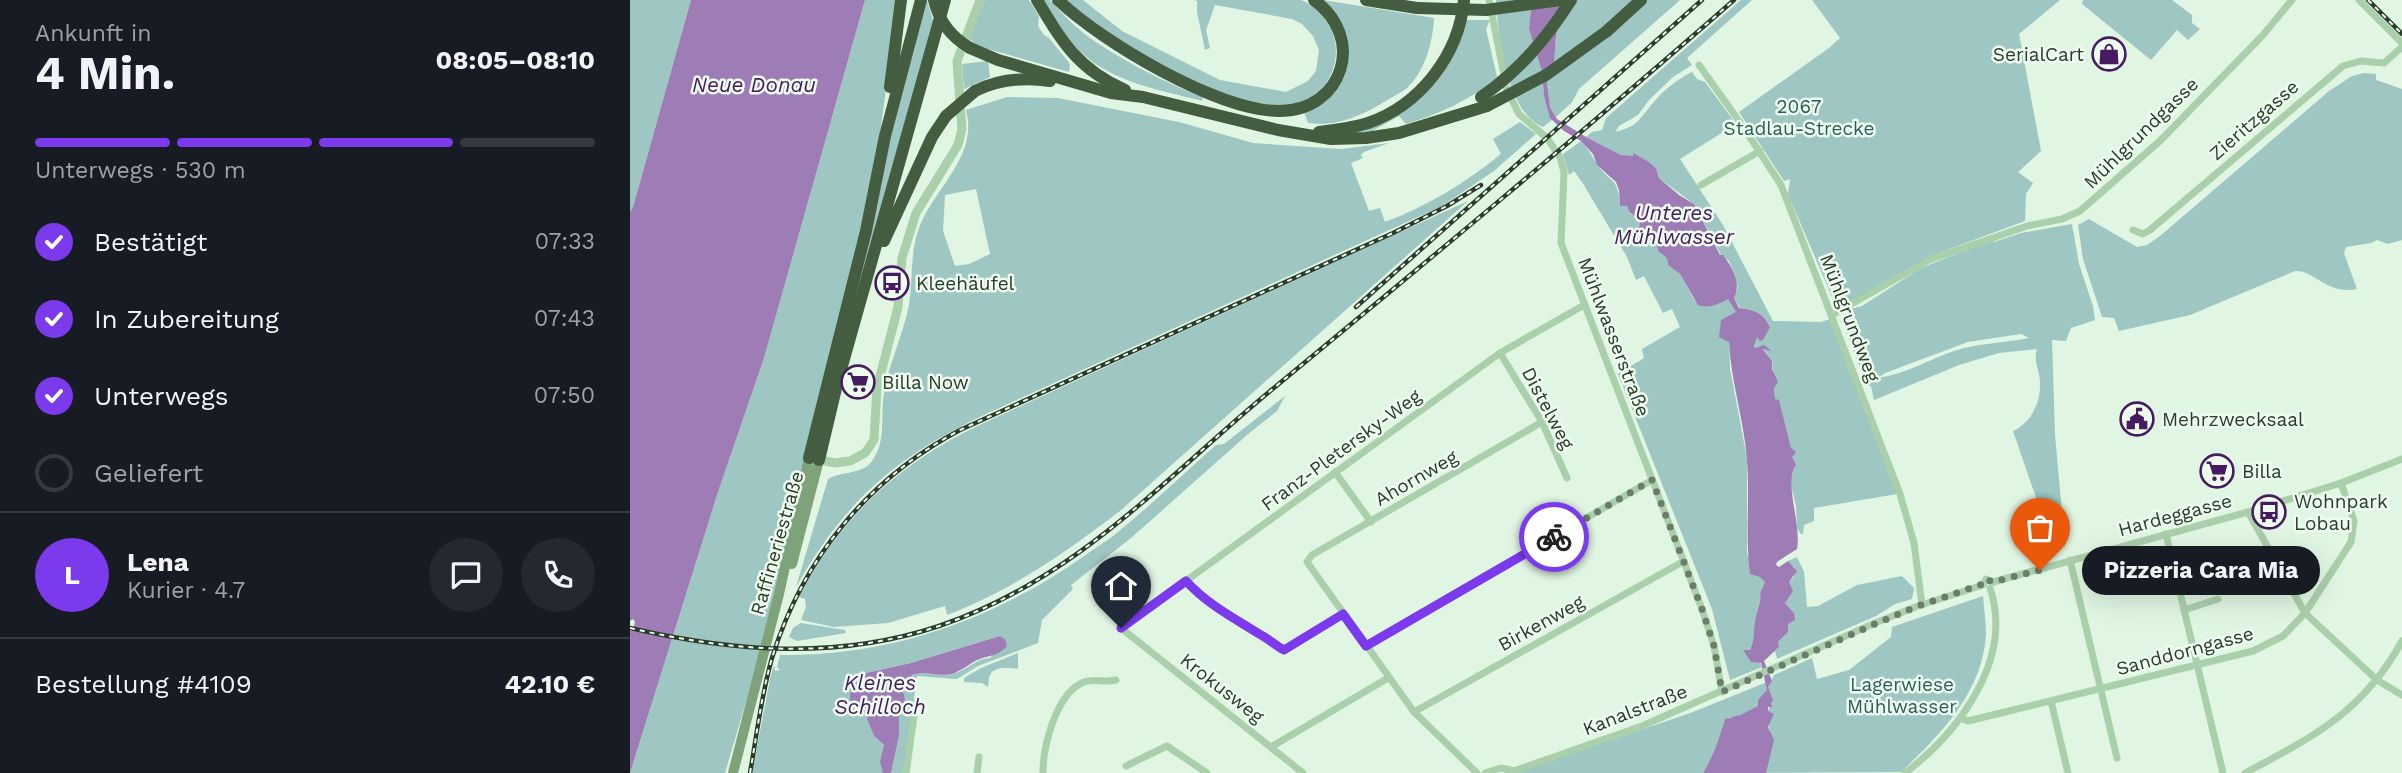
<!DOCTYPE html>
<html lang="de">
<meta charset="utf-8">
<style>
body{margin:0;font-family:"Work Sans",sans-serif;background:#242831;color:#f1f3f6;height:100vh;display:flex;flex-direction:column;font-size:26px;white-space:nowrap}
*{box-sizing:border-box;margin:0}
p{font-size:23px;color:#9ea1a6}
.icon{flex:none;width:38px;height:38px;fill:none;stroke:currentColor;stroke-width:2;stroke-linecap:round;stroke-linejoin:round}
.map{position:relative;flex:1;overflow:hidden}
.drawer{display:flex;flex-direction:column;background:#171b24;width:630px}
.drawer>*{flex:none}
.pin{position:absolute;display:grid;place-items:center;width:60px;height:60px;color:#fff;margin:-72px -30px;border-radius:50% 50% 50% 0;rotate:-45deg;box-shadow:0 0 7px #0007}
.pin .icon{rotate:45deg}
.courier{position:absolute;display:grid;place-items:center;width:70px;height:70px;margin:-35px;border:5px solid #7c3aed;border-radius:50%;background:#fff;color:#222;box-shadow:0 2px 9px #0007}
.bubble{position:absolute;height:49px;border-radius:24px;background:#171b24;box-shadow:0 7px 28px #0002;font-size:23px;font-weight:700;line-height:49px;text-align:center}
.head em{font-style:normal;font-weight:700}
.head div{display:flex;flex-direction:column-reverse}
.head{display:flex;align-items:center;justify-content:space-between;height:119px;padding:0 35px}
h1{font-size:46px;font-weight:700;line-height:52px}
.bar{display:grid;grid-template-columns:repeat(4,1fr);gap:10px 7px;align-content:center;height:84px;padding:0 35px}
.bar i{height:9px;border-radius:5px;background:#363941}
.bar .current{background:#7c3aed}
.bar p{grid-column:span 4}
.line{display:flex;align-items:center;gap:18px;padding:0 35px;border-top:2px solid #363941}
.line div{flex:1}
.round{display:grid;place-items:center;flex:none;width:74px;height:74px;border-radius:37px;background:#242831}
ol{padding:0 35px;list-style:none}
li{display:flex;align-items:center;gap:21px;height:77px}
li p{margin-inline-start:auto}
li .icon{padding:7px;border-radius:50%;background:#7c3aed;color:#fff;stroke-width:4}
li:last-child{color:#9ea1a6}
li i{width:38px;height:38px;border:4px solid #363941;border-radius:50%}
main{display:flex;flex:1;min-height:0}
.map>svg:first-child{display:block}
.green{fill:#9ec6c2;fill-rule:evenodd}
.water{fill:#9e7cb5}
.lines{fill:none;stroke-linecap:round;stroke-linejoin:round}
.minor{stroke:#aacfab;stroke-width:7}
.tertiary{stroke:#aacfab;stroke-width:9}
.secondary{stroke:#7ea37b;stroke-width:10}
.motorway{stroke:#445d40;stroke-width:12}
.rail-casing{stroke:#2c3c2a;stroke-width:4.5}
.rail{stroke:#edfcef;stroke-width:2;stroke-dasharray:5;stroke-linecap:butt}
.motorway-bridge{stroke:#445d40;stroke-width:12}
.done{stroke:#6b7d6a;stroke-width:7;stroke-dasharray:0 12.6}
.route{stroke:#7c3aed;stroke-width:9}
.labels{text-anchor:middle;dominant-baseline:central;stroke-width:5;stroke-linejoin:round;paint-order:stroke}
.poi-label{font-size:19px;fill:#2c3c2a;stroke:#edfcef;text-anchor:start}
.park-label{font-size:19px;fill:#2b5d59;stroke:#edfcef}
.street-label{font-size:19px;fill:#2c3c2a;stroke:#edfcef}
.water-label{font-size:21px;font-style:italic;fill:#471b62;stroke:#edfcef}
</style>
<main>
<section class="drawer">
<div class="head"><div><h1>4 Min.</h1><p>Ankunft in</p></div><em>08:05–08:10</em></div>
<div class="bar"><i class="current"></i><i class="current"></i><i class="current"></i><i></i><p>Unterwegs · 530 m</p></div>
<ol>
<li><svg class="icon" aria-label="check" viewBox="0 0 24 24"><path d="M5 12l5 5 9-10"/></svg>Bestätigt<p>07:33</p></li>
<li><svg class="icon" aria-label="check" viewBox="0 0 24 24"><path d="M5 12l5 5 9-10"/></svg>In Zubereitung<p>07:43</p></li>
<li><svg class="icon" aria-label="check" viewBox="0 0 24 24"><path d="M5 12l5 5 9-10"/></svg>Unterwegs<p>07:50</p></li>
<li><i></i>Geliefert</li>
</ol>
<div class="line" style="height:126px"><b class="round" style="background:#7c3aed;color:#fff">L</b><div><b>Lena</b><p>Kurier · 4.7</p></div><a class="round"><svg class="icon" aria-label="chat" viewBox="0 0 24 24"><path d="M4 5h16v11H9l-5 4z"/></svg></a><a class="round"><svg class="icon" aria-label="phone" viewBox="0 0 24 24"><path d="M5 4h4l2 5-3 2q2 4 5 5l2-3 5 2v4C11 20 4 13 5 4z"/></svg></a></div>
<div class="line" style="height:91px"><div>Bestellung #4109</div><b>42.10 €</b></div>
</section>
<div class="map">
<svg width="1772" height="773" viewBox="0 0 1772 773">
<rect width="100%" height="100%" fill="#e0f5e2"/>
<!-- green -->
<g class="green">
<path d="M0 0H61L3 207 0 212Z"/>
<path d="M235 0H265L257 65V82L248 148 232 228 135 637 95 773H0L88 492 134 358Z"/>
<path d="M297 0 304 24 215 332 268 98Z"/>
<path d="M355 0H399L409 16 408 26 414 35 419 38 440 64 439 72 347 46 338 37Z"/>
<path d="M413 0H420C430 11 440 22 451 31 479 54 539 85 573 97L572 101C527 89 477 82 444 45 431 32 423 15 413 0Z"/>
<path d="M436 0H453L492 31 590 80 656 92 678 81 686 71 689 50 683 36 672 24 662 19 585 5 576 30 580 48 575 50 567 12V1L564 0H671C725 21 714 103 654 105 588 108 486 41 436 0Z"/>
<path d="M693 0 804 18C803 41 795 71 778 87 773 92 765 95 759 99 733 115 709 127 678 123L674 112C681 109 688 106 694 102 730 78 723 26 693 0Z"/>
<path d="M866 0H902L899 29 912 72 914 96 922 120 913 127C876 112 868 36 866 0Z"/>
<path d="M933 0H1050L949 89 942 102 926 117 920 107 917 83 924 65 926 36Z"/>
<path d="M1111 0H1122L1057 58 1062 65 1043 77 1019 100 1008 115 989 126 985 132C1009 126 1008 120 1023 103 1034 90 1046 80 1062 72L1067 79 1075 82 1106 124 1050 159 1093 225 1143 321 1191 322 1200 319 1267 494 1184 508V521L1174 525 1173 534H1171L1167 528 1166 506 1161 485V449L1149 401 1145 399 1142 361 1133 348 1142 350 1131 346 1125 348 1124 346 1127 336 1140 327C1134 312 1125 310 1110 308L1104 298 1108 288 1105 275 1099 261 1091 255 1064 204 1029 178 1026 168 1019 162 1004 154 1001 157 991 155 956 137 962 132 972 130 976 118Z"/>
<path d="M1182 0H1430L1389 34 1411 151 1388 172 1403 183 1396 194 1395 221 1298 257 1243 290 1212 305 1205 304 1158 194 1160 179 1154 181 1109 112 1199 48 1210 38Z"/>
<path d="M1453 0H1542L1562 15V23L1570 29 1558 40 1547 30 1521 60 1452 4Z"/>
<path d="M834 20H860L856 29 867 77C841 100 809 114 776 124L769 116 742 131 716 135 778 106Z"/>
<path d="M358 61 360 77 334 89 332 64Z"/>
<path d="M1734 73 1746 74V80L1772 89V240L1758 244 1747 240 1741 243 1716 247 1714 253 1727 289C1696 295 1685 270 1665 271L1560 315 1489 331 1484 318 1472 317 1453 259 1448 225 1459 219 1507 247 1517 245 1530 236 1699 91 1722 76Z"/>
<path d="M377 97 428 98 549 122 623 143 711 149 759 143 734 152 731 155 733 158 721 163 739 211 750 208 755 222C797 206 836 183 871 154L863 139 890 122 906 134 864 171 812 206 356 414C266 457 216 499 166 587L198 479C211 471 232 475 242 461 257 440 250 417 254 393 259 363 273 335 279 305 283 281 280 254 288 231 302 189 349 158 336 110ZM346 189 360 254 339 264 325 266 313 231 315 195Z"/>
<path d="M951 141C958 148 961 155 967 164 980 184 988 175 990 206H997L999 213 1010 221 1009 230 1027 246 1028 251 1037 258 1038 265 1050 274 1065 301 1098 298 1106 312 1099 342 1100 368 1117 459V554L1135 582 1130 593C1132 603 1126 611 1125 621 1123 633 1125 639 1120 650H1114L1130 663 1132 667 1100 680 1082 609 988 374 1014 358 1012 349 1050 327 1042 309 1033 313 1014 276 1006 280 997 257 952 182 944 171 939 175 933 154Z"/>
<path d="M838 201 490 511C433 554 384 589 317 615L315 606 258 623 204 627 171 620 176 607 175 599 169 597C211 515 273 460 356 422Z"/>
<path d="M1442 224 1449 264 1463 306 1465 320 1441 328 1436 341 1422 340 1425 435 1435 546 1423 547 1383 431C1401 423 1411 402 1410 383 1410 370 1403 362 1407 349L1369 353 1329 365 1244 400 1241 386H1237L1213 323 1220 309 1232 306 1291 268 1362 240 1364 242 1391 233ZM1391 334 1399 338C1375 343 1348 343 1324 351 1298 360 1274 375 1247 378L1255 373 1338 342Z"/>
<path d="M655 396 647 411 617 435 501 538 441 585 443 589 412 620 408 643 348 666 327 679 287 676 274 773H261L269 736V716L275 699 273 691 282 675C296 670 309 677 323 674 337 670 345 659 360 658L375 639 370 636 281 663 227 675 224 689 244 736 254 745 253 773H122L140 679 144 665 145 671 150 670 147 667 150 655C260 657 368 618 457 554 465 548 475 542 483 536 518 508 552 475 586 445L594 444Z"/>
<path d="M1167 557 1174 572 1177 607 1188 606 1227 585 1272 576 1284 588 1282 599 1265 604 1246 616 1147 659 1145 651 1149 647 1148 642 1158 632V624L1164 613 1155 603 1159 582 1164 577V566H1160L1158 561Z"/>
<path d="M1353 596C1354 609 1356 622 1356 635 1352 693 1311 734 1271 772L1116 773 1140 730 1138 723 1141 714 1138 711 1142 701 1138 687 1144 675 1182 658 1187 679 1219 670 1261 637 1262 627Z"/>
<path d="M171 623 215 630 216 633 167 641 159 637 163 628Z"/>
<path d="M388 653V669C379 668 364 666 360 675 358 679 359 683 358 687L352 683 334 682V678L351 668Z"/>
<path d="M1137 682 1138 690 1128 700V706L1106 717H1099C1089 735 1084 755 1073 773H885L1063 712Z"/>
</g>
<!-- water -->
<g class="water">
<path d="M61 0H235L134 358 88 492 0 773V631L3 630 5 622 3 619 0 621V212L3 207Z"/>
<path d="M902 0H933L926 36 924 65 917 83 920 107 927 119 956 137 991 155 1003 156V153L1019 162 1026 168 1029 178 1049 195 1064 204 1090 255H1093C1102 267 1112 283 1104 298L1109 308C1125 310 1133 312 1140 327L1133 340 1130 341 1127 337 1124 346 1125 348 1134 345 1142 351 1133 349 1142 361V369L1148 382 1144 388 1145 399 1149 400 1161 448 1166 452 1162 457 1166 465C1153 480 1172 526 1167 549L1147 562 1146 565 1149 567 1158 561 1167 571 1159 582 1163 591 1155 603 1164 613 1165 620 1158 624V632L1148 642 1149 647 1134 661 1142 681 1138 687 1143 700 1141 703 1142 707H1138V711L1144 714 1138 727 1144 740 1136 773H1073C1082 759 1091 734 1095 719L1110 715 1128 706V700L1137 690 1131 663 1121 662 1113 650H1120C1125 639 1123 632 1125 621 1126 611 1132 603 1130 593L1135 582 1130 577 1120 574C1115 536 1120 498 1117 460 1114 420 1101 382 1099 342L1089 337 1091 320 1106 312 1098 299C1088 304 1080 309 1068 305L1050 274 1038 265 1037 258 1028 251 1027 246 1009 229 1010 221 999 212 997 206H990L989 190 986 182 967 165 963 154 951 141 934 131 920 118 914 96 912 72 899 29Z"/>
<path d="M370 636 375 639 377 646C367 657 359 655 347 660 339 664 331 671 322 674 308 677 296 670 282 675L273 691 275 699 269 716V736L261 773H253L250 762 254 745 244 736 234 712 220 700V694L224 689 227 675 281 663Z"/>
</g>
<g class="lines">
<!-- minor -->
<g class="minor">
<path d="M859 0 877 90 889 114 917 138 930 157 934 172 931 243 1072 609 1084 646 1092 692"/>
<path d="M1729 0 1772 43"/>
<path d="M1069 65 1114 128 1151 185 1270 494 1284 543 1292 605"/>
<path d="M1071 185 1130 151"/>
<path d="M1503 230 1513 234 1520 230 1713 66 1731 61 1754 63 1772 47"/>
<path d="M1202 315 1299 260 1397 226 1432 219 1450 211 1531 140 1633 35 1662 0"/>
<path d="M870 353 912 422 937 478"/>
<path d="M705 472 741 522"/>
<path d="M1618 512 1675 613 1747 680 1772 695"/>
<path d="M1536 534 1593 773"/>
<path d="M1440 560 1487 758"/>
<path d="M556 581C578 605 604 618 631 635 639 639 646 646 654 650L713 614"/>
<path d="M1363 582 1618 512 1711 483 1772 459"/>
<path d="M1554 610 1588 599"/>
<path d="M736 646 1022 480"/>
<path d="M1421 701 1438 773"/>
<path d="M784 712 1054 561"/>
<path d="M1331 718 1338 721 1623 651 1653 636 1675 613 1721 542 1724 521 1711 483"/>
<path d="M641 747 758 678"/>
<path d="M496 766 537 746 577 773"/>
<path d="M276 773 286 702"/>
<path d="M347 773 349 757"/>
<path d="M413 773C413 746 426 693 454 682 465 678 475 683 486 680"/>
<path d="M673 773 491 628 870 353 954 305"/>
<path d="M847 773 784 712 677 562 682 555 912 422"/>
<path d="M855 773 871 768 881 770"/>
<path d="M878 773 1012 726 1245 623 1288 606 1353 585 1356 579 1363 582"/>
<path d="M1275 773C1329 732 1384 659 1360 588"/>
<path d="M1615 773C1683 737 1733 712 1772 641"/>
</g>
<!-- tertiary -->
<path class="tertiary" d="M186 459 205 463 220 461 235 453 244 440 247 388 268 307 272 258 286 213 328 145 332 129 327 61 350 0"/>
<!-- secondary -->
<g class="secondary">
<path d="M162 564 189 460"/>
<path d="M103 773 149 594 179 458"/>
</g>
<!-- motorway -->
<g class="motorway">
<path d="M407 0C432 42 448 69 495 90"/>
<path d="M428 0C472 42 588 111 649 111 714 111 736 37 684 0"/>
<path d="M736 0 787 8"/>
<path d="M977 31 1011 0"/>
<path d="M340 48 368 60 481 93 513 97 648 130 701 139 736 138 769 133 857 106"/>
<path d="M260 87 271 0"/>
<path d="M345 91C369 79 393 77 420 81"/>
<path d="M689 132C706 130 722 128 738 123 790 105 829 55 834 0"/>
<path d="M254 241 302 137 316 116"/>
<path d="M179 458 236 231 255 136 291 0"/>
<path d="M189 460 207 384 315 0"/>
</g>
<defs>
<g id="rail">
<path d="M1738 0 1772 34"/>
<path d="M726 307 1072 0"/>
<path d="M0 628C103 652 207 660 309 626 445 580 532 481 639 392 795 263 951 134 1104 0"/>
<path d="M120 773C127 734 131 696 142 658 173 558 238 479 330 430L763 233 817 206 851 185"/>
</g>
</defs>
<!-- rail casing -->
<use href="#rail" class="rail-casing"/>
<!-- rail -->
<use href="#rail" class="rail"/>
<!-- motorway-bridge -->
<g class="motorway-bridge">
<path d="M304 0C309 22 321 37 340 48"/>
<path d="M787 8 856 10 931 0"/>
<path d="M851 97C889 71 916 39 941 0"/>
<path d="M857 106 916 75 977 31"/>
<path d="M316 116 345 91"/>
</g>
</g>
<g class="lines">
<!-- done -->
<path class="done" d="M924 537 1022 480 1072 609 1084 646 1092 692 1245 624 1288 606 1353 584 1356 579 1363 582 1410 570"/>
<!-- route -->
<path class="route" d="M491 628 556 581C578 605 604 618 631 635 639 639 646 646 654 650L713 614 736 646 924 537"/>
</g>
<!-- icons -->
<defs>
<symbol id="shop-ring" viewBox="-11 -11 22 22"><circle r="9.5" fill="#edfcef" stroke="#471b62" stroke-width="1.5"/><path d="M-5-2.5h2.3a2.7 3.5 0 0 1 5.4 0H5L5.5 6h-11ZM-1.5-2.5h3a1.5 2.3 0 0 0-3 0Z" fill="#471b62"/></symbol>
<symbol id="bus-ring" viewBox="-11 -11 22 22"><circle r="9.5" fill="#edfcef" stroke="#471b62" stroke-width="1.5"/><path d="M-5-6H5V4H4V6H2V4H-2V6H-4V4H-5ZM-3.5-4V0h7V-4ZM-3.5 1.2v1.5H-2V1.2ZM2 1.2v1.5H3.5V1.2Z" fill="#471b62"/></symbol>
<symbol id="supermarket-ring" viewBox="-11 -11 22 22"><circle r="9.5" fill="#edfcef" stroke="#471b62" stroke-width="1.5"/><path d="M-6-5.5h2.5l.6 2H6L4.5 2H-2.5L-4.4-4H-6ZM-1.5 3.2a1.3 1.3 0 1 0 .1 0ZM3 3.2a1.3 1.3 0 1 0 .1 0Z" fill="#471b62"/></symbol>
<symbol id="civic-ring" viewBox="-11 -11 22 22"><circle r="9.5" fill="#edfcef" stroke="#471b62" stroke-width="1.5"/><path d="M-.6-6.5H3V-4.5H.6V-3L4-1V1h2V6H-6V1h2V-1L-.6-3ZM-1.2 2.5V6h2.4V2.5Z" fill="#471b62"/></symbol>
</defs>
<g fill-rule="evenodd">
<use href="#shop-ring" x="1460" y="35" width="38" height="38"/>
<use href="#bus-ring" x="243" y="264" width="38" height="38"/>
<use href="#supermarket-ring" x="209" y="363" width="38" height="38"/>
<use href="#civic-ring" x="1488" y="400" width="38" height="38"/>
<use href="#supermarket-ring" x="1568" y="452" width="38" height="38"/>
<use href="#bus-ring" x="1620" y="493" width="38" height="38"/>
</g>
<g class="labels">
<!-- poi labels -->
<g class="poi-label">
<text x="1454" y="54" text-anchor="end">SerialCart</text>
<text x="286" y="283">Kleehäufel</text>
<text x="252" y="382">Billa Now</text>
<text x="1532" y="419">Mehrzwecksaal</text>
<text x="1612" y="471">Billa</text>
<text x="1664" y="501">Wohnpark<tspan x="1664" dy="22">Lobau</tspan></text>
</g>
<!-- park labels -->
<g class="park-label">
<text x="1169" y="106">2067<tspan x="1169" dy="22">Stadlau-Strecke</tspan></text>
<text x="1272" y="684">Lagerwiese<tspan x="1272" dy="22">Mühlwasser</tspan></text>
</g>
<!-- street labels -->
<g class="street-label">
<text transform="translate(1624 120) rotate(-41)">Zieritzgasse</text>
<text transform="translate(1511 133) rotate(-44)">Mühlgrundgasse</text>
<text transform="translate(1220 318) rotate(69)">Mühlgrundweg</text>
<text transform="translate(984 337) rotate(69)">Mühlwasserstraße</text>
<text transform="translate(918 408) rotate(62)">Distelweg</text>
<text transform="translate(711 450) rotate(-36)">Franz-Pletersky-Weg</text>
<text transform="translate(786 478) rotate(-30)">Ahornweg</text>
<text transform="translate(1545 515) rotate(-15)">Hardeggasse</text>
<text transform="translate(147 543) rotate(-74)">Raffineriestraße</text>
<text transform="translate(911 623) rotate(-29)">Birkenweg</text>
<text transform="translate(1555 651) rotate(-15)">Sanddorngasse</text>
<text transform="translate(592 688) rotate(38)">Krokusweg</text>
<text transform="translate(1005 710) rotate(-21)">Kanalstraße</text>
</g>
<!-- water labels -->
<g class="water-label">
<text x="124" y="84">Neue Donau</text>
<text x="1044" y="212">Unteres<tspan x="1044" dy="24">Mühlwasser</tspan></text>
<text x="250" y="682">Kleines<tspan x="250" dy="24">Schilloch</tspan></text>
</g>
</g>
</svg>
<div class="pin" style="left:1410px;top:570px;background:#ea580c"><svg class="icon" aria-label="bag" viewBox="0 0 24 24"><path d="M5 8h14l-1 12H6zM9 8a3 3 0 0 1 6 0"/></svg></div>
<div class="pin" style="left:491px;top:628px;background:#1f2937"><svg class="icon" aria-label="home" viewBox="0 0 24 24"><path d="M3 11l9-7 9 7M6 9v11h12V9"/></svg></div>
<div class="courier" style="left:924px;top:537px"><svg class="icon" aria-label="bike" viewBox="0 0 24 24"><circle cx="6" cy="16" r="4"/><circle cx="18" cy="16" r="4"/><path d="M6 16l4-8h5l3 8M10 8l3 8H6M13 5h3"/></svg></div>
<div class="bubble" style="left:1452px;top:546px;width:238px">Pizzeria Cara Mia</div>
</div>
</main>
